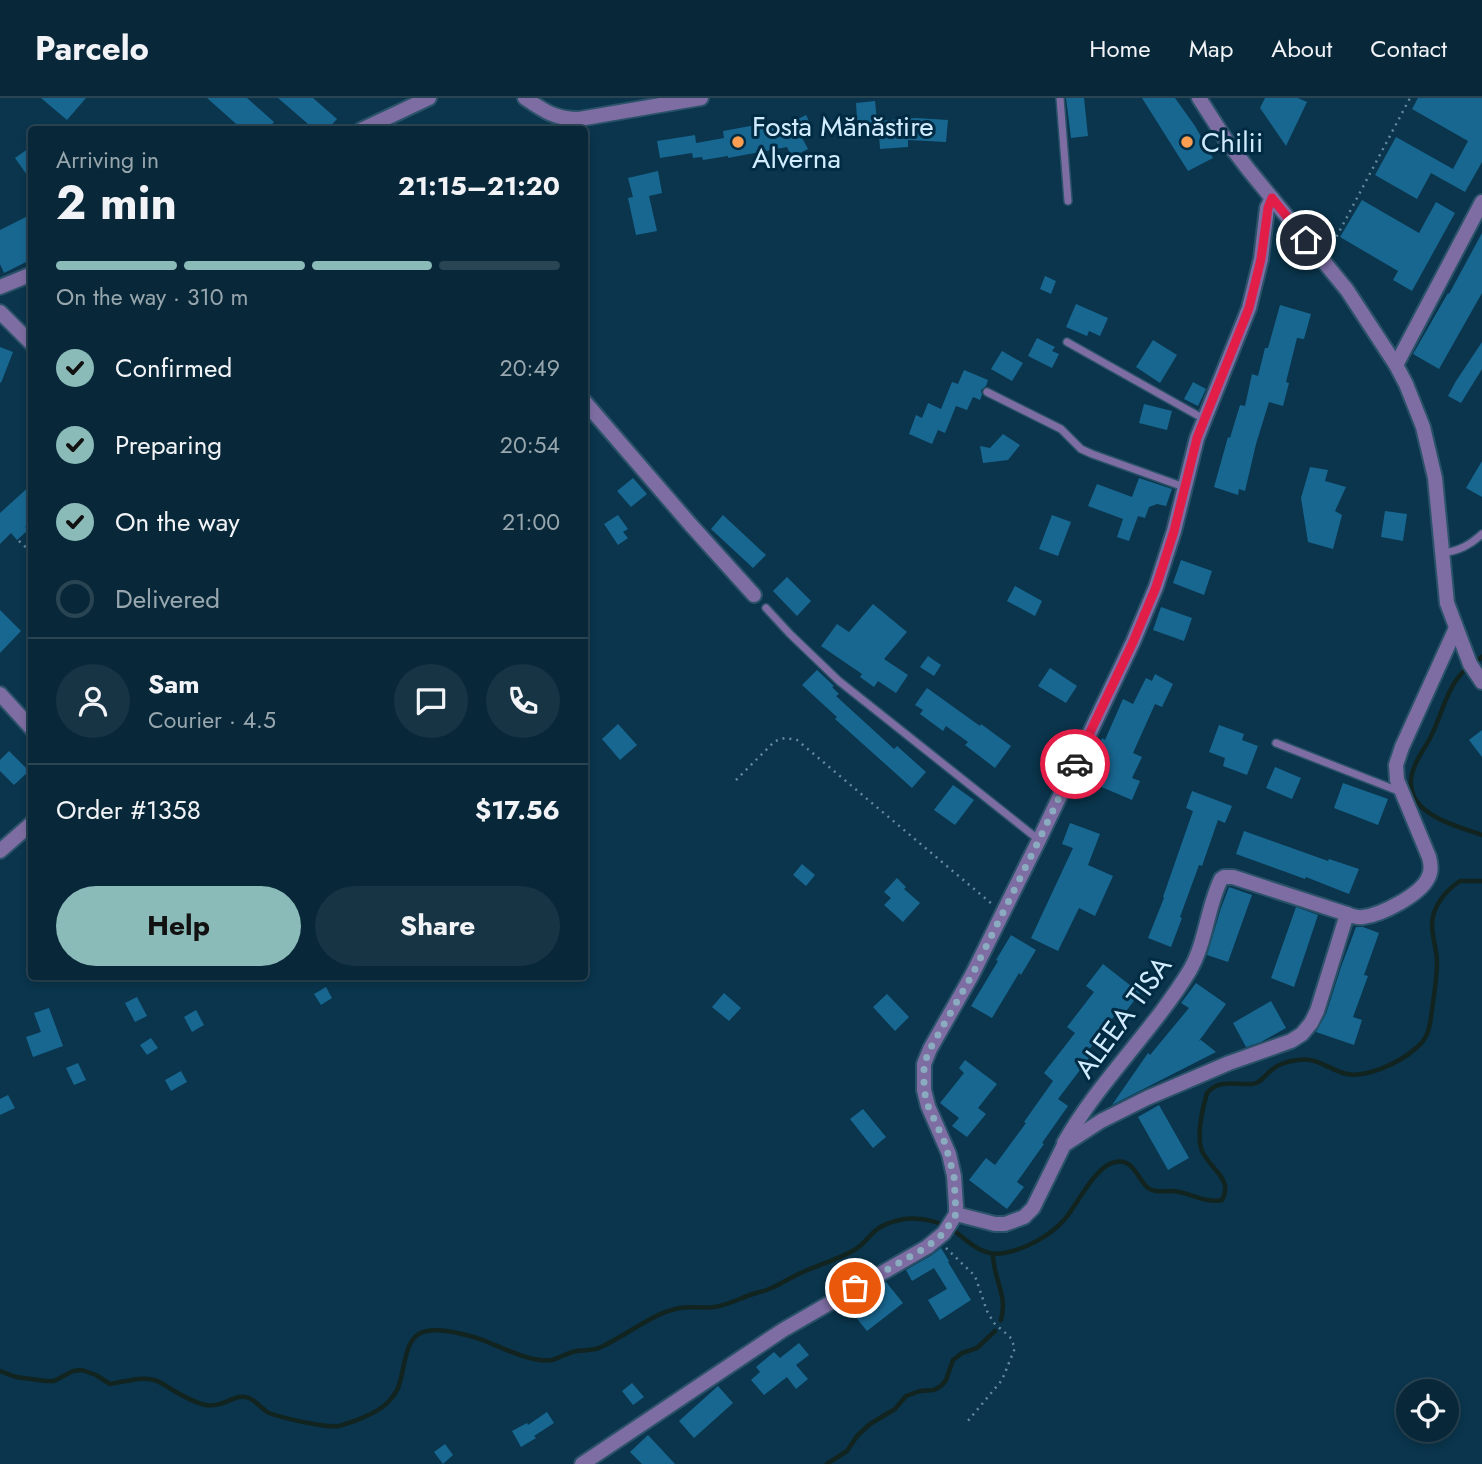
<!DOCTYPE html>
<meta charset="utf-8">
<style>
body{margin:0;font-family:Jost,sans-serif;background:#163444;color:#f1f3f6;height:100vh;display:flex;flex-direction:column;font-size:26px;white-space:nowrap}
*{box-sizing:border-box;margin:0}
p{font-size:23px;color:#98a6ae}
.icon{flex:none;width:38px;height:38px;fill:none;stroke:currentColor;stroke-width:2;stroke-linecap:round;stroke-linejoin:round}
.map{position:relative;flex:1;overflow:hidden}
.sheet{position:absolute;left:28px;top:28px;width:560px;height:854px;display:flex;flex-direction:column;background:#082839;border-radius:7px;box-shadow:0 4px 10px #0003,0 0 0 2px #294453}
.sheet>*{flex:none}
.tools{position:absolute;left:1396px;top:1281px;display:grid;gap:14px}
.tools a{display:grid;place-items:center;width:63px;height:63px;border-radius:50%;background:#082839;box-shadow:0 4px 10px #0003,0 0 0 2px #294453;font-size:35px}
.pin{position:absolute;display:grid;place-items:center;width:60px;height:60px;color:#fff;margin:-30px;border:4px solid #fff;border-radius:50%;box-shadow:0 2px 7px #0007}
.courier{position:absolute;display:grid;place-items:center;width:70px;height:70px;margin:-35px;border:5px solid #e11d48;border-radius:50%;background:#fff;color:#222;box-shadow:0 2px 9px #0007}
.overview em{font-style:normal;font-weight:700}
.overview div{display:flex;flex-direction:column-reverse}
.overview{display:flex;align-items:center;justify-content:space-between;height:119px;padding:0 28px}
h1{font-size:46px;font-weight:700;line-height:52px}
.bar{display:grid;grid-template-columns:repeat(4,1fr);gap:10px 7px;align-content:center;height:84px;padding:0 28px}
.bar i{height:9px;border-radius:5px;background:#294453}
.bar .selected{background:#8bbbb9}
.bar p{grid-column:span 4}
.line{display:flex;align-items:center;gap:18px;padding:0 28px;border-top:2px solid #294453}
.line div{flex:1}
.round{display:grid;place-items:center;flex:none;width:74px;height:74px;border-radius:37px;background:#163444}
ol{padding:0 28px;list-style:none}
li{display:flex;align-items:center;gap:21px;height:77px}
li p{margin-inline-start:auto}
li .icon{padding:7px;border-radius:50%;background:#8bbbb9;color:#111;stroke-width:4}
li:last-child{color:#98a6ae}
li i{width:38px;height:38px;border:4px solid #294453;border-radius:50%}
.action{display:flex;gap:14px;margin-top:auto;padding:14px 28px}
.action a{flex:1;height:80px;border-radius:42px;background:#8bbbb9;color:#111;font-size:28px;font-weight:700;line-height:80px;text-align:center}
.action a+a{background:#163444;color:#f1f3f6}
header{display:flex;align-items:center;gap:42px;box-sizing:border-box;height:98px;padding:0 35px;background:#082839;border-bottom:2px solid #294453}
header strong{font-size:33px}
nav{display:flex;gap:38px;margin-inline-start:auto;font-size:24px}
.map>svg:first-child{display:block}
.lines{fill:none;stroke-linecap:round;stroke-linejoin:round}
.stream{stroke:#122420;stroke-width:4.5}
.building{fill:#186791}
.service-casing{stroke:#2a5269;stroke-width:10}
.minor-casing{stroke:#2a5269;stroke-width:18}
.tertiary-casing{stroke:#2a5269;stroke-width:18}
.path{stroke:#65899e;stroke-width:2.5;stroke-dasharray:2 5;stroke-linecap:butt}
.service{stroke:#7d6da2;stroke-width:7}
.minor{stroke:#7d6da2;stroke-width:14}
.tertiary{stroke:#7d6da2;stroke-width:14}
.done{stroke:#8bacc0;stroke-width:7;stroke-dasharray:0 12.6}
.route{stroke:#e11d48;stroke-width:9}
.poi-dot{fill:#fb9e51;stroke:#002b42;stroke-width:2.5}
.labels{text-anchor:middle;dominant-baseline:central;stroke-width:6;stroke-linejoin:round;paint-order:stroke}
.poi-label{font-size:28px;fill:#d1ecff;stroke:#002b42;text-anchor:start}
.street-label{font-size:28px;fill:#d1ecff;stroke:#002b42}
</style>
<header>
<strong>Parcelo</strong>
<nav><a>Home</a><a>Map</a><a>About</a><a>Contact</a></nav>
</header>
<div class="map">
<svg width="1482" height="1366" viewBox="0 0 1482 1366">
<rect width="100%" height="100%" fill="#0a354c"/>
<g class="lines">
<!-- stream -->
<g class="stream">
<path d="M1482 559C1475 565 1467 570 1461 576 1447 592 1442 615 1433 634 1428 646 1420 655 1415 667 1395 713 1451 726 1482 737"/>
<path d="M993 1156C993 1181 1008 1196 1001 1222"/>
<path d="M0 1273 16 1279 46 1283H54L73 1273 82 1272 96 1277 110 1286C125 1284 139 1278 154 1282 161 1284 166 1288 171 1291 181 1297 195 1305 206 1307 224 1310 236 1294 249 1300 257 1303 261 1311 269 1315 283 1320 324 1330 339 1328 344 1327 351 1324 357 1322 374 1315 388 1309 397 1292 406 1275 402 1236 427 1233 444 1230 474 1238 490 1245 507 1252 534 1265 552 1262 560 1260 567 1255 576 1253 584 1252 593 1253 601 1249 626 1238 648 1218 675 1211 688 1207 701 1211 714 1209 729 1207 742 1199 756 1195 765 1192 760 1195 769 1191 780 1187 791 1179 803 1174 820 1166 840 1161 856 1151 864 1146 868 1139 875 1133 882 1126 894 1123 904 1121 921 1119 938 1123 953 1132 970 1144 981 1159 1004 1155 1026 1151 1050 1138 1065 1121 1077 1107 1095 1068 1115 1064 1134 1060 1137 1081 1148 1090 1155 1095 1164 1093 1173 1093 1189 1094 1206 1106 1222 1102 1235 1080 1206 1069 1201 1050 1197 1033 1202 1012 1207 995 1219 981 1235 987 1252 986 1262 985 1265 976 1273 971 1280 965 1289 963 1298 962 1316 959 1327 970 1343 975 1364 982 1401 964 1416 950 1429 940 1430 927 1432 912 1434 896 1437 881 1437 864 1437 852 1432 839 1432 827 1432 809 1445 793 1460 783H1482"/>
<path d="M827 1366 847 1353 857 1338 870 1326 895 1311 906 1298 920 1293 934 1292 941 1288 946 1282 953 1262 962 1255 977 1250 995 1233"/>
</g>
</g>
<!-- building -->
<g class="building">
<path d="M41 0H86L67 22Z"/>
<path d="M207 0H247L274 24 267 32H243Z"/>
<path d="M278 0H313L337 21 327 32H315Z"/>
<path d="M1066 0H1084L1088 38 1071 40Z"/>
<path d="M1142 0H1175L1195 28 1213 60 1188 73Z"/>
<path d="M1265 0H1298L1307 4 1286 48 1260 10Z"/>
<path d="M1418 0H1482V64L1465 94 1431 75 1417 101 1375 77 1396 39 1453 71 1468 43 1412 11Z"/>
<path d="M875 3 877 23 916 20 948 22 946 44 908 42V49L880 51 879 37 858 38 856 5Z"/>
<path d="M806 17 811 27 799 34 808 51 792 59 787 49 728 60V58L703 62 702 59 693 60 692 55 660 60 657 43 695 37 696 45 724 40 723 33 772 24 774 33Z"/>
<path d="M32 48V84L15 60Z"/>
<path d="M658 73 662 95 649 98 657 133 636 137 628 100 633 99 628 80Z"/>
<path d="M1362 102 1419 135 1436 104 1455 115 1412 193 1393 182 1398 173 1340 139Z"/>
<path d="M32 116V161L4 175 0 166V132Z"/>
<path d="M1482 135V195L1439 271 1413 256 1448 195 1449 196Z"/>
<path d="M1045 178 1056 183 1051 196 1040 191Z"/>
<path d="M1076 206 1108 220 1100 238 1089 233 1087 238 1066 229Z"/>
<path d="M1280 207 1311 216 1304 241 1297 240 1286 284 1289 285 1283 308 1269 304 1256 346 1245 393 1239 391 1238 397 1214 389 1228 339 1230 340 1240 307 1245 308 1252 276 1258 278 1265 250H1268Z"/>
<path d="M1037 240 1055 249 1052 253 1059 256 1052 270 1028 258Z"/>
<path d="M1153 242 1177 257 1160 285 1136 269Z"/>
<path d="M1482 244V271L1461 305 1448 298 1456 283Z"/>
<path d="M0 249 13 254 1 285 0 284Z"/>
<path d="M1002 253 1023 265 1012 283 991 271Z"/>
<path d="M964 272 988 282 986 288 981 292 982 297 980 302 973 299 967 312 956 308 945 335 938 332 932 346 909 336 916 317 922 320 928 305 941 311 952 284 958 286Z"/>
<path d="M1193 284 1206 291 1198 308 1184 301Z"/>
<path d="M1144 306 1172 313 1167 332 1139 325Z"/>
<path d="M1003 336 1020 347 1008 362 983 365 980 348 990 350Z"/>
<path d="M1482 363V399L1466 390Z"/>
<path d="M1310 369 1328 372 1325 383 1346 389 1335 413 1342 417 1333 451 1308 444 1301 400Z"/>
<path d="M633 380 647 396 631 409 617 393Z"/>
<path d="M1139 380 1172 391 1166 408 1157 406 1149 409 1145 420 1138 418 1129 443 1117 439 1123 421 1088 408 1097 386 1132 399Z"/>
<path d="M32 386V423L25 429 28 432 17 442 11 435 0 446V415Z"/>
<path d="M1385 413 1407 416 1403 443 1381 439Z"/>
<path d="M618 417 628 431 623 434 628 440 618 447 604 426Z"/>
<path d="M723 417 766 457 753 470 711 431Z"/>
<path d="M1052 417 1071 424 1058 458 1039 451Z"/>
<path d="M1181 462 1212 473 1204 497 1173 485Z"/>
<path d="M787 479 811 503 797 518 773 493Z"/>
<path d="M1015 488 1042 503 1035 518 1007 503Z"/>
<path d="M873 506 907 534 884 561 908 577 896 595 878 583 874 589 860 579 862 576 821 548 837 526 849 534Z"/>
<path d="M1161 509 1192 520 1184 543 1153 532Z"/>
<path d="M0 512 21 533 0 555Z"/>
<path d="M928 558 941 567 934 578 920 569Z"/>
<path d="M1050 570 1077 588 1066 605 1038 588Z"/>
<path d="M817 572 834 588 832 589 839 596 836 598 894 651 897 648 926 674 912 690 835 621 837 619 802 587Z"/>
<path d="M1155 576 1173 586 1162 609 1155 606 1133 655 1142 659 1132 680 1140 683 1132 702 1085 682 1102 640 1105 642 1123 601 1133 606 1146 580 1152 583Z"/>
<path d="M927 590 980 628 981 626 1011 648 995 670 965 647 968 644 946 628 943 633 920 616 923 612 915 607Z"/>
<path d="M618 626 637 647 620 662 602 641Z"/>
<path d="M1219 627 1244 636 1242 642 1258 648 1247 677 1223 668 1225 660 1209 654Z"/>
<path d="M1482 632V659L1469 642Z"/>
<path d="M9 653 29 673 14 687 0 673V662Z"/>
<path d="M1275 669 1301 680 1292 701 1266 690Z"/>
<path d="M1343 685 1388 701 1378 727 1334 710Z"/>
<path d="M953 687 974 702 955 727 934 712Z"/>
<path d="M1192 693 1232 708 1225 725 1218 722 1202 768 1199 767 1180 819 1182 820 1171 849 1148 840 1164 800 1163 799 1193 713 1186 710Z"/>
<path d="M1070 725 1100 736 1088 767 1113 778 1095 818 1079 810 1058 853 1031 840 1073 750 1062 746Z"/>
<path d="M1244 733 1328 763 1329 761 1359 771 1349 796 1306 779 1305 781 1236 756Z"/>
<path d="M802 766 815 777 806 788 793 777Z"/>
<path d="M897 780 906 789 904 791 920 805 903 824 884 807 891 800 884 794Z"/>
<path d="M1229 789 1252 797 1228 864 1207 857 1221 810Z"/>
<path d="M1296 809 1318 817 1294 889 1271 880Z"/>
<path d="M1356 829H1363L1379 835 1364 877 1368 878 1353 919 1362 922 1354 947 1316 934 1326 916 1341 869Z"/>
<path d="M1011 837 1036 852 1021 877 1019 875 992 920 971 908 998 863 996 862Z"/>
<path d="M1103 866 1140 895 1123 917 1118 913 1085 957 1089 960 1058 1001 1068 1008 1042 1045 1044 1046 1017 1084 1024 1089 1007 1111 969 1082 986 1060 995 1067 1026 1025 1024 1024 1053 983 1044 975 1075 935 1067 929 1094 894 1086 888Z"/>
<path d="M1196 885 1226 906 1199 943 1201 942 1216 954 1112 1007 1148 955 1150 957 1189 910 1181 905Z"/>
<path d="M326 889 332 900 321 907 314 896Z"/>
<path d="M724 895 741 910 729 923 712 909Z"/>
<path d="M887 896 909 919 895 933 873 909Z"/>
<path d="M137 899 147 918 135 924 125 905Z"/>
<path d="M1271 903 1286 930 1261 944 1246 949 1233 925Z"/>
<path d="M49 910 63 948 33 959 26 939 41 934 34 915Z"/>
<path d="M196 912 204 927 192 934 184 919Z"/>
<path d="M151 940 158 950 147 957 140 947Z"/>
<path d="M965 962 997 986 978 1010 986 1016 967 1039 952 1028 959 1020 940 1005 964 975 959 970Z"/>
<path d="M78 965 86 982 74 987 66 970Z"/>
<path d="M181 973 187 984 171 993 165 982Z"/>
<path d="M8 997 15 1010 0 1017V1001Z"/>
<path d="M1159 1007 1189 1060 1168 1072 1138 1019Z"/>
<path d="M863 1011 886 1039 873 1050 850 1021Z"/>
<path d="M941 1150 949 1163 948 1164 971 1202 940 1222 928 1202 947 1191 934 1170 912 1183 906 1172 932 1157Z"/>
<path d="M886 1184 903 1205 867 1233 849 1211Z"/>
<path d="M799 1245 809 1257 796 1267 808 1281 796 1291 787 1279 764 1297 751 1282 760 1274 756 1269 774 1254 780 1260Z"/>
<path d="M632 1285 644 1299 633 1307 622 1293Z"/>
<path d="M718 1288 733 1305 694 1340 679 1323Z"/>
<path d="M547 1314 554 1325 534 1338 536 1340 521 1349 512 1333 527 1325 528 1327Z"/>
<path d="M648 1337 675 1366H642L630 1354Z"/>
<path d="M445 1346 453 1357 443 1366 434 1354Z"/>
</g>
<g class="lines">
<defs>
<g id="service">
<path d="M1060 0 1068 103"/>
<path d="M1067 244 1204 321"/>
<path d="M987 294 1061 331 1081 351 1092 356 1184 389"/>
<path d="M1442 455C1459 453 1470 447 1482 436"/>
<path d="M766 510 790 536 839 583 1039 742"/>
<path d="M1276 645 1401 694"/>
</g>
<g id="minor">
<path d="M1199 0 1226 42 1248 71 1347 192 1396 267 1406 286 1423 329 1435 380 1447 505 1470 566 1482 584"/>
<path d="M0 214 32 246"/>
<path d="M1396 267 1482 104"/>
<path d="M584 303 690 426 754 497"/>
<path d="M0 596 32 631"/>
<path d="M0 753 32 725"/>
<path d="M1064 1045C1099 983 1153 933 1190 872 1206 844 1207 810 1221 781L1224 779H1233L1347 816"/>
<path d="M956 1116 995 1126H1005L1024 1119 1033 1110 1064 1047 1101 1023 1147 1000 1229 965 1291 943 1302 936 1311 925 1317 913 1347 816C1352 818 1357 820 1363 819 1381 817 1420 797 1428 780 1432 773 1431 766 1429 759L1397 682 1396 667 1402 649 1456 530"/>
<path d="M582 1366 783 1232 927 1149 944 1135 956 1116V1108L954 1078 949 1056 928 1008 924 992V966L930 951 972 877 1039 742 1133 544 1156 489 1174 433 1197 340 1249 210 1261 161 1267 110 1272 100"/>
</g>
<g id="tertiary">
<path d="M525 0C544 13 555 21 579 21L701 0"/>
<path d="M361 32 429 0"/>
<path d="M0 189 32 176"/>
</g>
</defs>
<!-- service casing -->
<use href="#service" class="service-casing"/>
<!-- minor casing -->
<use href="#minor" class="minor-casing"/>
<!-- tertiary casing -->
<use href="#tertiary" class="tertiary-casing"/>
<!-- path -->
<g class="path">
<path d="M1330 151 1410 0"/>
<path d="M19 443 32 455"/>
<path d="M736 682 775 643 785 640 797 642 992 806"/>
<path d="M946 1150 975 1178 987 1213 994 1225 1010 1239 1015 1250 1002 1282 967 1324"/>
</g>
<!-- service -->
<use href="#service" class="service"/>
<!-- minor -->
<use href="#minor" class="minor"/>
<!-- tertiary -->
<use href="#tertiary" class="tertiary"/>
</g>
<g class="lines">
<!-- done -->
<path class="done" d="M855 1190 927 1149 944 1135 956 1116 954 1078 945 1045 928 1008 924 992V966L930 951 972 877 1039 742 1075 666"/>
<!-- route -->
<path class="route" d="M1075 666 1133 544 1156 489 1174 433 1197 340 1249 210 1261 161 1268 110 1272 100 1306 142"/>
</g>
<!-- markers -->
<g class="poi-dot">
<circle cx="738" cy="44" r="7"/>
<circle cx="1187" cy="44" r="7"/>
</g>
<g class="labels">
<!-- poi labels -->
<g class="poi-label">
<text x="752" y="28">Fosta Mănăstire<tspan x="752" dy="32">Alverna</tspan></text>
<text x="1201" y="44">Chilii</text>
</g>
<!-- street labels -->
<g class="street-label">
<text transform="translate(1123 919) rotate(-54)">ALEEA TISA</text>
</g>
</g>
</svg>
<div class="tools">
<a><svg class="icon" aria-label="locate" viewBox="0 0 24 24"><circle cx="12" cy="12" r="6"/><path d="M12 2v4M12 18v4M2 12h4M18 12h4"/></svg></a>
</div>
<div class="pin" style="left:855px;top:1190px;background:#ea580c"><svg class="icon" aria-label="bag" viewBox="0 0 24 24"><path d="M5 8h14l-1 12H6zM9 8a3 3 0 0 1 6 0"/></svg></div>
<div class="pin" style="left:1306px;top:142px;background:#1f2937"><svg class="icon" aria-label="home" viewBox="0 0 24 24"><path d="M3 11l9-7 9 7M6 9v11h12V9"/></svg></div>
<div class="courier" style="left:1075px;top:666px"><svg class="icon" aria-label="car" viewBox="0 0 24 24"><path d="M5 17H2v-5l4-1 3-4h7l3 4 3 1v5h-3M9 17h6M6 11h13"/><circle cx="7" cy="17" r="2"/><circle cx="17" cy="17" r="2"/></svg></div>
<section class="sheet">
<div class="overview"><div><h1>2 min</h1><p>Arriving in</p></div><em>21:15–21:20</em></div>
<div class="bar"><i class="selected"></i><i class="selected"></i><i class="selected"></i><i></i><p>On the way · 310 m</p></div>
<ol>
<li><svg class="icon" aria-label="check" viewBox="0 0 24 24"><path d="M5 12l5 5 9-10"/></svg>Confirmed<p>20:49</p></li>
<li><svg class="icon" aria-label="check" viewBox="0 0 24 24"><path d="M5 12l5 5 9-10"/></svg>Preparing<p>20:54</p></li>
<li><svg class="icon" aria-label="check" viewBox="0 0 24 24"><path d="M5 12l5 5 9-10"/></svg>On the way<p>21:00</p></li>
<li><i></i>Delivered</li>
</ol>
<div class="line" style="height:126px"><a class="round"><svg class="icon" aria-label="person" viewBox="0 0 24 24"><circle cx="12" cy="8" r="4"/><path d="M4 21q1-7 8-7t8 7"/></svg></a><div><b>Sam</b><p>Courier · 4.5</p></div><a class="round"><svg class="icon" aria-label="chat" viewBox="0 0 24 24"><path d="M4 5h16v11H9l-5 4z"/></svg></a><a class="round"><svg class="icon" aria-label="phone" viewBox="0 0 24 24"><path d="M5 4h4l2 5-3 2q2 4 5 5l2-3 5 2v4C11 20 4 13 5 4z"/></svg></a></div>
<div class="line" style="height:91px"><div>Order #1358</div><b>$17.56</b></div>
<div class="action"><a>Help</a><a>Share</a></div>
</section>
</div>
